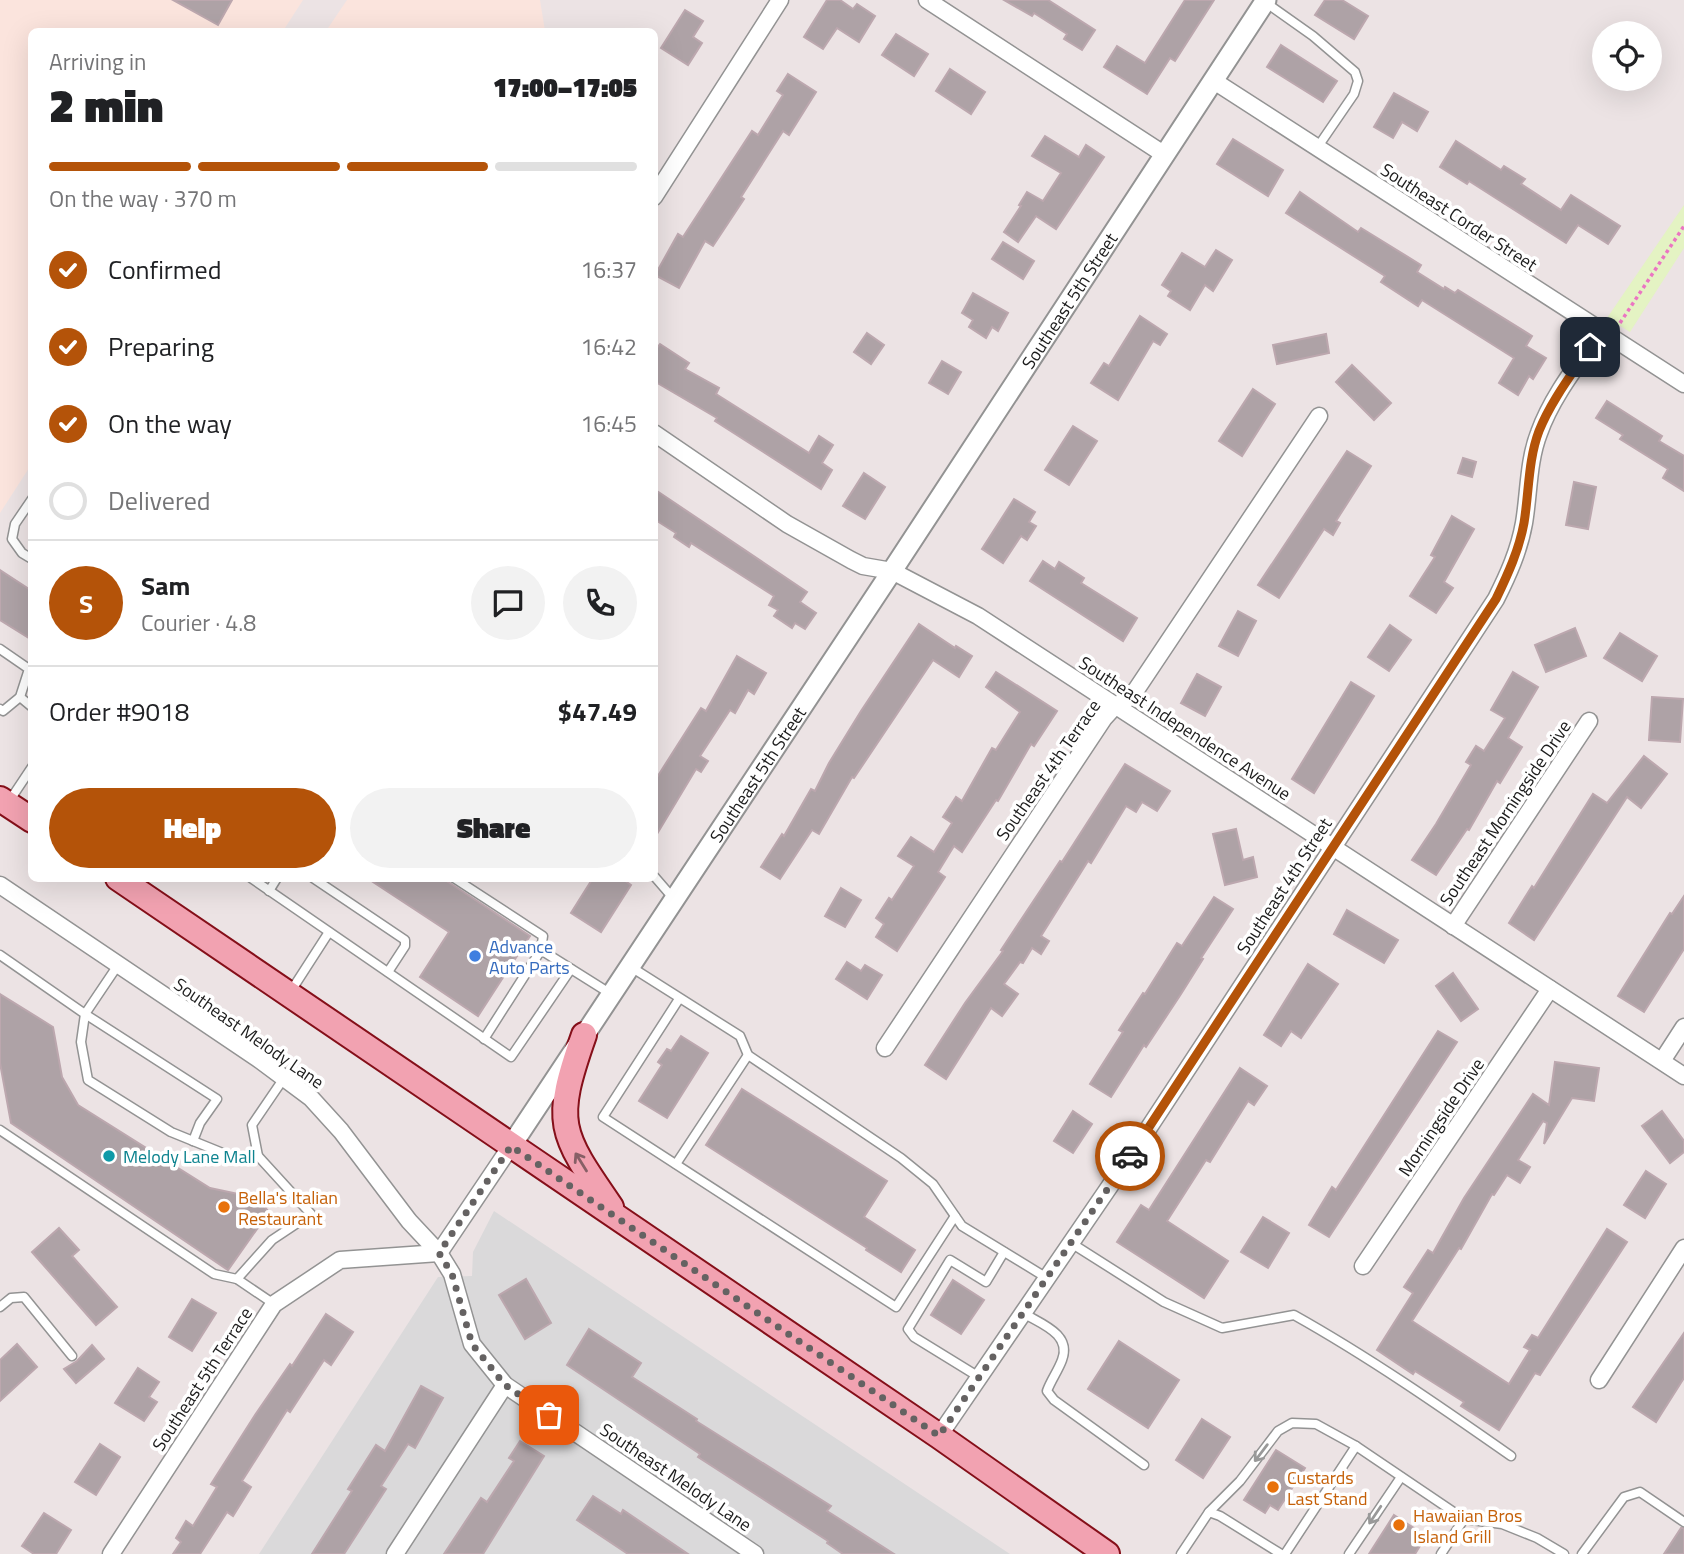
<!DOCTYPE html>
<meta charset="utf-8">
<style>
body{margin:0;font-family:"Titillium Web",sans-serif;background:#f2f2f2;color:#202124;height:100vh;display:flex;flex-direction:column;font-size:26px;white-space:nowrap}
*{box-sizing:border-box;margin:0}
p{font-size:23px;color:#757577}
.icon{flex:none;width:38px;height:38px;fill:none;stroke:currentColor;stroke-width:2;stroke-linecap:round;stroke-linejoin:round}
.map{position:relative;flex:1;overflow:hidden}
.sheet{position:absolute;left:28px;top:28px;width:630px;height:854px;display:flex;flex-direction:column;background:#fff;border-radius:10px;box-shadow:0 7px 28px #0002}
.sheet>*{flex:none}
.buttons{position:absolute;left:1592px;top:21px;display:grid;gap:14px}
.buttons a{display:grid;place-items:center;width:70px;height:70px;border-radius:50%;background:#fff;box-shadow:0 7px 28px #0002;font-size:35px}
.pin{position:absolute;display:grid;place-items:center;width:60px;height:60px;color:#fff;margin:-30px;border-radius:14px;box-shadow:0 4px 10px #0006}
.courier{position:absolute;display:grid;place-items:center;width:70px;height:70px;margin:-35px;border:5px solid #b45309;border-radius:50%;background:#fff;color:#222;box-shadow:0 2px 9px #0007}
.summary em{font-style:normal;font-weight:800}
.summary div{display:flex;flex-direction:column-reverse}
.summary{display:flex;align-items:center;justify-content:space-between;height:119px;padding:0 21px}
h1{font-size:46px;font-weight:800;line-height:52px}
.bar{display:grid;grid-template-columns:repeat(4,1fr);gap:10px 7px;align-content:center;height:84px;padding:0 21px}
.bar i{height:9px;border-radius:5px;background:#e0e0e0}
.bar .selected{background:#b45309}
.bar p{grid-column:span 4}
.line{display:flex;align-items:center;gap:18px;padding:0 21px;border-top:2px solid #e0e0e0}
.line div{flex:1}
.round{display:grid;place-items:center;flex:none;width:74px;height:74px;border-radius:37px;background:#f2f2f2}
ol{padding:0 21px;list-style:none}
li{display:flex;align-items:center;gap:21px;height:77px}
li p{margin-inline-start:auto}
li .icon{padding:7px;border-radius:50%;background:#b45309;color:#fff;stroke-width:4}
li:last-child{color:#757577}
li i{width:38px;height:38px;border:4px solid #e0e0e0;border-radius:50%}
.cta{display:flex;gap:14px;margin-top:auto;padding:14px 21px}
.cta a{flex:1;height:80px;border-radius:42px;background:#b45309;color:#fff;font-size:28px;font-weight:800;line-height:80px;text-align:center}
.cta a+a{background:#f2f2f2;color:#202124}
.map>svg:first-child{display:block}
.residential{fill:#dad9da}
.education{fill:#fbe4dd}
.park{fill:#e4f3c3}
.building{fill:#aea2a6;stroke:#bca7ae;stroke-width:2}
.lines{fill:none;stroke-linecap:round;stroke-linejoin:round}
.service-casing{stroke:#939393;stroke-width:11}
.minor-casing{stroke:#939393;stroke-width:19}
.tertiary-casing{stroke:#939393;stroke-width:23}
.primary-casing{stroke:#850f19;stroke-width:28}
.path{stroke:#eb75c2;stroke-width:3.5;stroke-dasharray:3.5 3.5;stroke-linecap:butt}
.service{stroke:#fff;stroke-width:8}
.minor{stroke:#fff;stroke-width:16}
.tertiary{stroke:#fff;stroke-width:19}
.primary{stroke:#f2a2b1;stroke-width:24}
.oneway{stroke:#875f66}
.oneway2{stroke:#999}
.done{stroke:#656262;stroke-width:7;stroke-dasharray:0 12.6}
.route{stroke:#b45309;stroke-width:9}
.shop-dot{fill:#3f7fe0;stroke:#fff;stroke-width:2.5}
.culture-dot{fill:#0f9aa8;stroke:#fff;stroke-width:2.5}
.food-dot{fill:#e8710a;stroke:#fff;stroke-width:2.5}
.labels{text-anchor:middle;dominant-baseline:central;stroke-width:7;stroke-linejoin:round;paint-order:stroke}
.street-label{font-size:18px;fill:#1c1c1c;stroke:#fff}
.shop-label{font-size:18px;fill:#366cbe;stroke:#fff;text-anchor:start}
.culture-label{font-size:18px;fill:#0d838f;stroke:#fff;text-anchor:start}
.food-label{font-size:18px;fill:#c56008;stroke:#fff;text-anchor:start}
</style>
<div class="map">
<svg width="1684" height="1554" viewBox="0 0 1684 1554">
<rect width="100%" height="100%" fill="#ece3e4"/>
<!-- residential -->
<path class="residential" d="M494 1211 1010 1554H259L438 1277 472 1276 473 1252Z"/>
<!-- education -->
<g class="education">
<path d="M0 0H303L283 31 32 32 31 465 0 513Z"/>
<path d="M347 0H540L545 31H326Z"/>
</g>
<!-- park -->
<path class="park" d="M1684 205V248L1630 332 1607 318Z"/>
<!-- building -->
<g class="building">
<path d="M173 0H232L218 25Z"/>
<path d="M827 0H840L853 9 857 4 875 16 859 42 837 28 823 49 804 37Z"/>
<path d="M1004 0H1048L1095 30 1082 50 1064 39 1067 34 1034 13 1032 16Z"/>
<path d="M1185 0H1214L1175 61 1170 58 1147 94 1104 67 1117 46 1145 63Z"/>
<path d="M1325 0H1342L1368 16 1354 39 1315 15Z"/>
<path d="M685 10 703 21 693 37 702 43 688 65 661 48Z"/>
<path d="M896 34 928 54 914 76 882 55Z"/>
<path d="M1281 45 1337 81 1323 102 1267 67Z"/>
<path d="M950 69 985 92 971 114 936 91Z"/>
<path d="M788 74 816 92 789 135 783 131 741 197 744 199 713 246 705 241 679 288 655 275 678 234 683 237 752 131 758 135 783 95 777 91Z"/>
<path d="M1394 93 1428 112 1417 131 1402 122 1393 138 1374 127Z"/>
<path d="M1045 136 1079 157 1086 145 1104 157 1056 229 1036 216 1018 242 1004 232 1021 206 1019 205 1027 192 1043 201 1061 173 1032 156Z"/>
<path d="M1233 139 1283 170 1268 196 1217 164Z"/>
<path d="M1456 141 1501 170 1504 166 1525 179 1521 184 1561 210 1571 195 1620 226 1608 244 1578 225 1566 243 1469 181 1467 184 1440 167Z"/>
<path d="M1300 192 1358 232 1361 228 1421 265 1417 272 1444 289 1445 287 1455 293 1458 290 1532 336 1526 346 1546 358 1533 379 1529 376 1518 395 1499 383 1514 358 1422 300 1418 306 1381 282 1385 276 1286 213Z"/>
<path d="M1003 242 1034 261 1023 279 992 259Z"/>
<path d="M1216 250 1232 260 1213 291 1205 285 1190 310 1168 296 1171 291 1162 285 1182 253 1205 267Z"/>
<path d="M973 293 1008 313 998 331 992 327 986 338 969 327 973 320 962 313Z"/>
<path d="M1140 316 1167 334 1160 345 1153 341 1118 400 1091 383 1104 363 1109 366Z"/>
<path d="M867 333 884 345 871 364 854 352Z"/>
<path d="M1326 334 1329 353 1277 364 1273 345Z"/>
<path d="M660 344 689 363 685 369 719 388 716 394 809 453 819 436 833 445 822 463 832 470 821 489 715 421 717 418 654 381V352Z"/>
<path d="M942 361 961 372 948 394 929 383Z"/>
<path d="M1352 365 1391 403 1374 420 1336 382Z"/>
<path d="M1253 389 1275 404 1242 456 1219 441Z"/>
<path d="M1607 401 1662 436 1659 441 1684 456V491L1663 478 1668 469 1620 439 1623 435 1596 418Z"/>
<path d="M1073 426 1097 441 1069 485 1045 470Z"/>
<path d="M1347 451 1371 466 1336 521 1340 523 1333 535 1324 529 1279 598 1258 585Z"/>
<path d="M1463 458 1476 462 1472 477 1458 473Z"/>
<path d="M864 473 885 487 865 519 843 506Z"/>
<path d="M1574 482 1596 487 1588 529 1566 525Z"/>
<path d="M654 489 807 592 800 602 816 613 805 629 795 623 792 628 774 616 778 610 769 605 774 596 691 543 689 547 674 537 676 533 654 519Z"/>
<path d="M1014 499 1035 512 1029 522 1036 526 1027 540 1021 536 1003 563 982 549Z"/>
<path d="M1452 516 1474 529 1444 582 1453 588 1436 613 1410 596 1435 557 1431 555Z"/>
<path d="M1043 561 1055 569 1059 562 1084 578 1081 583 1137 618 1123 641 1030 581Z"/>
<path d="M0 570 32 591V640L0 620Z"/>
<path d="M1238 611 1256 621 1238 656 1219 646Z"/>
<path d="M919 624 955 648 956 646 972 656 959 677 933 660 854 778 852 777 819 834 812 830 780 879 761 867 782 834 784 836 811 789 815 791 829 763 861 711Z"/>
<path d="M1390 625 1411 640 1389 671 1368 657Z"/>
<path d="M1575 628 1586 656 1546 672 1535 645Z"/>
<path d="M1620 633 1657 656 1642 681 1604 658Z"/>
<path d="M737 656 766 673 754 694 748 690 735 713 730 710 700 756 708 761 701 772 696 769 654 839V782L701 708 706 711Z"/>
<path d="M996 672 1057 711 1034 746 1031 744 998 801 996 800 962 852 954 846 938 872 945 877 897 951 876 937 884 924 876 918 889 898 892 900 914 866 898 856 911 837 934 852 952 823 943 817 956 797 962 801 992 748 996 750 1020 712 986 687Z"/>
<path d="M1513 672 1538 687 1508 738 1522 747 1500 783 1497 781 1469 830 1467 829 1436 875 1412 860 1436 824 1471 765 1466 762 1476 746 1484 751 1505 718 1491 710Z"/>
<path d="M1197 674 1221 687 1205 716 1181 703Z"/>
<path d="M1351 682 1374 696 1314 793 1292 779Z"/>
<path d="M1652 697 1683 699 1680 742 1649 740Z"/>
<path d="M1644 756 1667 774 1641 808 1627 797 1534 940 1509 923 1532 886 1534 888 1593 794 1607 803Z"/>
<path d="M1125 764 1170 791 1157 811 1142 802 1136 812 1126 806 1091 863 1088 861 1041 936 1049 941 1041 954 1032 948 1023 963 1020 962 1004 984 1018 994 1002 1016 991 1008 946 1079 925 1065 965 1003 1003 951 1001 950 1060 861 1062 862Z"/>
<path d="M1236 829 1243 860 1253 857 1257 877 1225 885 1213 834Z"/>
<path d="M367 878H442L530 936 478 1016 420 977 449 932Z"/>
<path d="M593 878H621L631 885 601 932 571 913Z"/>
<path d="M841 888 861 900 845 927 825 916Z"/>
<path d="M1684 896V949L1644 1012 1618 996 1670 913 1672 914Z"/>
<path d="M1214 897 1233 909 1201 958 1203 959 1181 994 1146 1047 1144 1045 1111 1097 1090 1084 1123 1032 1119 1030 1143 993 1145 994 1177 943 1182 946Z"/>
<path d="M1347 910 1398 940 1384 963 1334 934Z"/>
<path d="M847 962 861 971 865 965 882 975 867 999 836 979Z"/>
<path d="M1308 964 1338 984 1301 1038 1291 1031 1281 1046 1264 1035Z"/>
<path d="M1453 973 1478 1009 1461 1021 1436 986Z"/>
<path d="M0 994 53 1027 62 1077 78 1105 210 1188 257 1198 269 1212 228 1270 11 1123 0 1063Z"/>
<path d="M1438 1031 1457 1042 1329 1237 1309 1225 1332 1187 1336 1190Z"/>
<path d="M681 1036 708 1053 667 1118 639 1101 662 1065 658 1062 667 1049 671 1051Z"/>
<path d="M1555 1062 1599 1068 1594 1101 1572 1098 1544 1144 1547 1123 1543 1121 1518 1160 1530 1167 1520 1183 1507 1175 1494 1195 1492 1194 1461 1249 1459 1248 1412 1321 1509 1384 1530 1350 1524 1347 1532 1335 1538 1338 1607 1229 1627 1242 1540 1375 1535 1373 1499 1430 1461 1406 1464 1402 1415 1371 1413 1374 1377 1350 1413 1293 1404 1287 1428 1250 1433 1253 1464 1198 1533 1094 1549 1105Z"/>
<path d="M1240 1068 1267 1086 1254 1105 1248 1101 1210 1162 1206 1160 1167 1221 1228 1261 1204 1298 1117 1242 1141 1205 1149 1210Z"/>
<path d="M742 1089 887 1181 864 1217 915 1250 901 1272 866 1250 867 1248 706 1145Z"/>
<path d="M1073 1111 1092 1124 1073 1153 1054 1141Z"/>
<path d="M1662 1111 1684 1141V1152L1670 1163 1642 1126Z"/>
<path d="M1646 1171 1666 1184 1645 1218 1624 1205Z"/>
<path d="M1263 1217 1289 1233 1268 1268 1241 1252Z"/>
<path d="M59 1228 79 1250 72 1256 117 1307 96 1325 32 1252Z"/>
<path d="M526 1279 551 1323 525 1339 499 1295Z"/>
<path d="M953 1280 984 1300 961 1334 931 1315Z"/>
<path d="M192 1299 216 1313 192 1351 169 1337Z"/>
<path d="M326 1314 353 1332 331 1365 324 1360 290 1412 287 1410 242 1481 251 1487 233 1516 227 1512 200 1554H173L181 1542 176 1538 186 1521 193 1526 217 1487 211 1484 255 1415 290 1364 292 1366Z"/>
<path d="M589 1329 641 1363 632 1377 697 1419 696 1421 831 1506 827 1511 894 1554H843L827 1543 828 1541 698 1457 700 1454 567 1365Z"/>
<path d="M1684 1333V1378L1656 1422 1633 1407Z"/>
<path d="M1119 1341 1179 1380 1148 1428 1088 1389Z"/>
<path d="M17 1344 37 1367 0 1401V1360Z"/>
<path d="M92 1345 104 1359 76 1383 64 1369 77 1361Z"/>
<path d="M138 1368 159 1382 149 1397 157 1402 144 1421 115 1403Z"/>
<path d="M421 1386 443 1398 415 1448 408 1444 381 1486 386 1489 344 1554H312L352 1491 348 1489 376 1445 385 1451Z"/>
<path d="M1202 1419 1230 1437 1203 1478 1176 1460Z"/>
<path d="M520 1441 544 1456 483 1554H444L481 1498 487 1502 514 1461 509 1458Z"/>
<path d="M100 1444 120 1457 96 1495 75 1482Z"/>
<path d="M1276 1450 1305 1468 1278 1510 1270 1505 1265 1513 1244 1500Z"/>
<path d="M593 1496 621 1514 623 1510 688 1554H628L577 1520Z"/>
<path d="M44 1513 71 1530 56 1554H34L22 1546Z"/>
<path d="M1394 1515 1426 1536 1415 1554H1369Z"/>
<path d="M1681 1528H1684V1554H1664Z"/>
</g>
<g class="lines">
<defs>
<g id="service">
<path d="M1265 2 1313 36 1355 72 1358 81 1354 94 1317 148"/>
<path d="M32 499 15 524 12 539 22 553 32 559"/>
<path d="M0 649 29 669 20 697 3 711 0 709"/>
<path d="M20 697 32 707"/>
<path d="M10 800 32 767"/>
<path d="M654 876 673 898"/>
<path d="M251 878 511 1057 571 969"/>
<path d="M313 878 405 940V946L388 972"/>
<path d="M454 878 543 936 541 950 611 994"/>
<path d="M269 891 277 878"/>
<path d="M0 955 85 1014 81 1042 88 1080 171 1132 235 1158 258 1156 311 1214 272 1240 237 1279 274 1304"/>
<path d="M118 965 85 1014 217 1099 200 1123 193 1141"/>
<path d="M631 967 740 1036 748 1055 901 1158 933 1184 962 1226 1047 1278"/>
<path d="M291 991 329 932"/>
<path d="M679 999 603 1117 896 1307 955 1216"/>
<path d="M484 1039 541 950"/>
<path d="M0 1130 214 1274 237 1279"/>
<path d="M258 1156 252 1125 284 1078"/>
<path d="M676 1164 748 1055"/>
<path d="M1071 1243 1164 1302 1222 1328 1294 1315C1369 1357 1441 1407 1511 1456"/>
<path d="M0 1307 11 1298 24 1297 72 1356"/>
<path d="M1023 1313C1041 1324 1072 1334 1062 1360 1058 1371 1051 1380 1047 1391L1054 1400 1144 1465"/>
<path d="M979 1377 914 1337 908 1329 950 1260 986 1282 1004 1252"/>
<path d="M1209 1512 1240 1481 1278 1431 1292 1423 1316 1424 1356 1446 1464 1519 1502 1524 1537 1538 1564 1554"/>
<path d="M1181 1554 1209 1512 1220 1516 1281 1554"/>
<path d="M1285 1554 1356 1446"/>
<path d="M1349 1554 1401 1477"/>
<path d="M1441 1554 1464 1519"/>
<path d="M1582 1554 1624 1497 1640 1492 1684 1522"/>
</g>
<g id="minor">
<path d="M927 0 1165 155"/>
<path d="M1214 81 1684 384"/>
<path d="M654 197 780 0"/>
<path d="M654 433 787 524 851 560 863 566 892 571 978 616 1684 1076"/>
<path d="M0 885 257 1058 311 1098 341 1131 409 1221 439 1253 452 1274 472 1344 505 1385 755 1554"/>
<path d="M1453 926 1589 721"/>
<path d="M885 1048 1104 718 1114 707 1132 696 1319 416"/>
<path d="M1662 1061 1684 1027"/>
<path d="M439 1253 511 1146"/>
<path d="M1363 1266 1550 989"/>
<path d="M1599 1380 1684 1248"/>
<path d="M939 1436 1127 1161 1496 599C1508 575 1519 551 1524 523 1529 494 1528 461 1539 433 1552 396 1579 363 1601 331"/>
<path d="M111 1554 274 1304 340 1260 439 1253"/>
<path d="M395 1554 505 1385"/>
</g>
<g id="tertiary">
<path id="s1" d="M511 1146 892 571 1266 0"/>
</g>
<g id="primary">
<path d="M0 799 32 820"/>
<path d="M118 878 939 1436 1107 1554"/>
<path d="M584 1035C553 1123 559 1132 611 1207"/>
</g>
</defs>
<!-- service casing -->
<use href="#service" class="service-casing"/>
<!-- minor casing -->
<use href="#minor" class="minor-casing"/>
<!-- tertiary casing -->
<use href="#tertiary" class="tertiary-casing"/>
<!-- primary casing -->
<use href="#primary" class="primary-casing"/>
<!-- path -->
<path class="path" d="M1620 323 1684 226"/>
<!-- service -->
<use href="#service" class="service"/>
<!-- minor -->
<use href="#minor" class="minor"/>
<!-- tertiary -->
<use href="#tertiary" class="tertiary"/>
<!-- primary -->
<use href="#primary" class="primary"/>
</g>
<!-- one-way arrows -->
<defs><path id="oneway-shaft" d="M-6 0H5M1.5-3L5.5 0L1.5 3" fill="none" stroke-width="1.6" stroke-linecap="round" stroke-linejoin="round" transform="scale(1.75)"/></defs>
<use class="oneway" href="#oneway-shaft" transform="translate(581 1162) rotate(-122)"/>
<g class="oneway2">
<use href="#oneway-shaft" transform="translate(1261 1453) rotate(127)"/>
<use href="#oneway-shaft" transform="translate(1375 1515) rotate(124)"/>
</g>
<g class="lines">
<!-- done -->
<path class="done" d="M549 1415 505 1385 472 1344 452 1274 439 1253 511 1146 939 1436 1130 1156"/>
<!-- route -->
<path class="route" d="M1130 1156 1496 599C1508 574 1519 550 1524 523 1529 493 1528 460 1539 431 1551 401 1572 374 1590 347"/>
</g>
<!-- markers -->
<circle class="shop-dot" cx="475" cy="956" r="7"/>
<circle class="culture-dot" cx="109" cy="1156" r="7"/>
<g class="food-dot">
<circle cx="224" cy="1207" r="7"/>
<circle cx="1273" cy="1487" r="7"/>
<circle cx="1399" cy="1525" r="7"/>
</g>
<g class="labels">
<!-- street labels -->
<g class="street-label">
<text transform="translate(1459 217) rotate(33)">Southeast Corder Street</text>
<text stroke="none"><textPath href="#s1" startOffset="1013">Southeast 5th Street</textPath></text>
<text transform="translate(1185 728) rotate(33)">Southeast Independence Avenue</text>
<text transform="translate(1048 770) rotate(-55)">Southeast 4th Terrace</text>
<text stroke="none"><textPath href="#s1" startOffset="446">Southeast 5th Street</textPath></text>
<text transform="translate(1505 813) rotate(-56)">Southeast Morningside Drive</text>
<text transform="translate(1284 886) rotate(-57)">Southeast 4th Street</text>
<text transform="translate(249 1033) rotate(35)">Southeast Melody Lane</text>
<text transform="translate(1441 1117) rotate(-56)">Morningside Drive</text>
<text transform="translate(202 1379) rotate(-57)">Southeast 5th Terrace</text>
<text transform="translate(676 1477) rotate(34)">Southeast Melody Lane</text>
</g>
<!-- shop labels -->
<g class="shop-label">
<text x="489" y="946">Advance<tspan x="489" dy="21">Auto Parts</tspan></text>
</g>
<!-- culture labels -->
<g class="culture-label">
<text x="123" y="1156">Melody Lane Mall</text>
</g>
<!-- food labels -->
<g class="food-label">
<text x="238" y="1197">Bella's Italian<tspan x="238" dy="21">Restaurant</tspan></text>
<text x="1287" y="1477">Custards<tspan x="1287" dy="21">Last Stand</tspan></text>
<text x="1413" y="1515">Hawaiian Bros<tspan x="1413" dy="21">Island Grill</tspan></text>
</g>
</g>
</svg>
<div class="buttons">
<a><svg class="icon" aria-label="locate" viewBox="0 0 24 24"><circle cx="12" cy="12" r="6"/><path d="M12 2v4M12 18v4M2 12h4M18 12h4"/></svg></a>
</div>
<div class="pin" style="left:549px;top:1415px;background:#ea580c"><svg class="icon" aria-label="bag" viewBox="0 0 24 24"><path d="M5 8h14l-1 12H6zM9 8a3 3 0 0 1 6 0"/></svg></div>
<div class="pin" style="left:1590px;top:347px;background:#1f2937"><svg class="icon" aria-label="home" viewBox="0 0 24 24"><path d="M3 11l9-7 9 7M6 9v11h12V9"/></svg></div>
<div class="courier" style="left:1130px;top:1156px"><svg class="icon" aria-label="car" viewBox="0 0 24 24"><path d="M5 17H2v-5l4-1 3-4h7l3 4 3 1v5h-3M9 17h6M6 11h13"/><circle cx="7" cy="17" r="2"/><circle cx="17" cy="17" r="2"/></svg></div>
<section class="sheet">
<div class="summary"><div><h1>2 min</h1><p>Arriving in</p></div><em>17:00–17:05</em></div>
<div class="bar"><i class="selected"></i><i class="selected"></i><i class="selected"></i><i></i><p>On the way · 370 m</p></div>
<ol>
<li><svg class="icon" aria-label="check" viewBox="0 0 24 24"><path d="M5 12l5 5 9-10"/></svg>Confirmed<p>16:37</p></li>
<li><svg class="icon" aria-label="check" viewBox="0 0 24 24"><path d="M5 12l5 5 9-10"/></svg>Preparing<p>16:42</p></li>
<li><svg class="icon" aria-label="check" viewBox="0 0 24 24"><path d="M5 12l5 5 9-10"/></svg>On the way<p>16:45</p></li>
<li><i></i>Delivered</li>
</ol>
<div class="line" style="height:126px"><b class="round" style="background:#b45309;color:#fff">S</b><div><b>Sam</b><p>Courier · 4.8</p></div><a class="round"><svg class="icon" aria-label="chat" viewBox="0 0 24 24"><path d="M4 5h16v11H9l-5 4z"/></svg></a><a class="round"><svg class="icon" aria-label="phone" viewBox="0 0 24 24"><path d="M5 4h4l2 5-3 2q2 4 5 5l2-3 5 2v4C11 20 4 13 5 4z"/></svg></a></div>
<div class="line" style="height:91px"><div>Order #9018</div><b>$47.49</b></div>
<div class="cta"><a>Help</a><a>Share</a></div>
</section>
</div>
